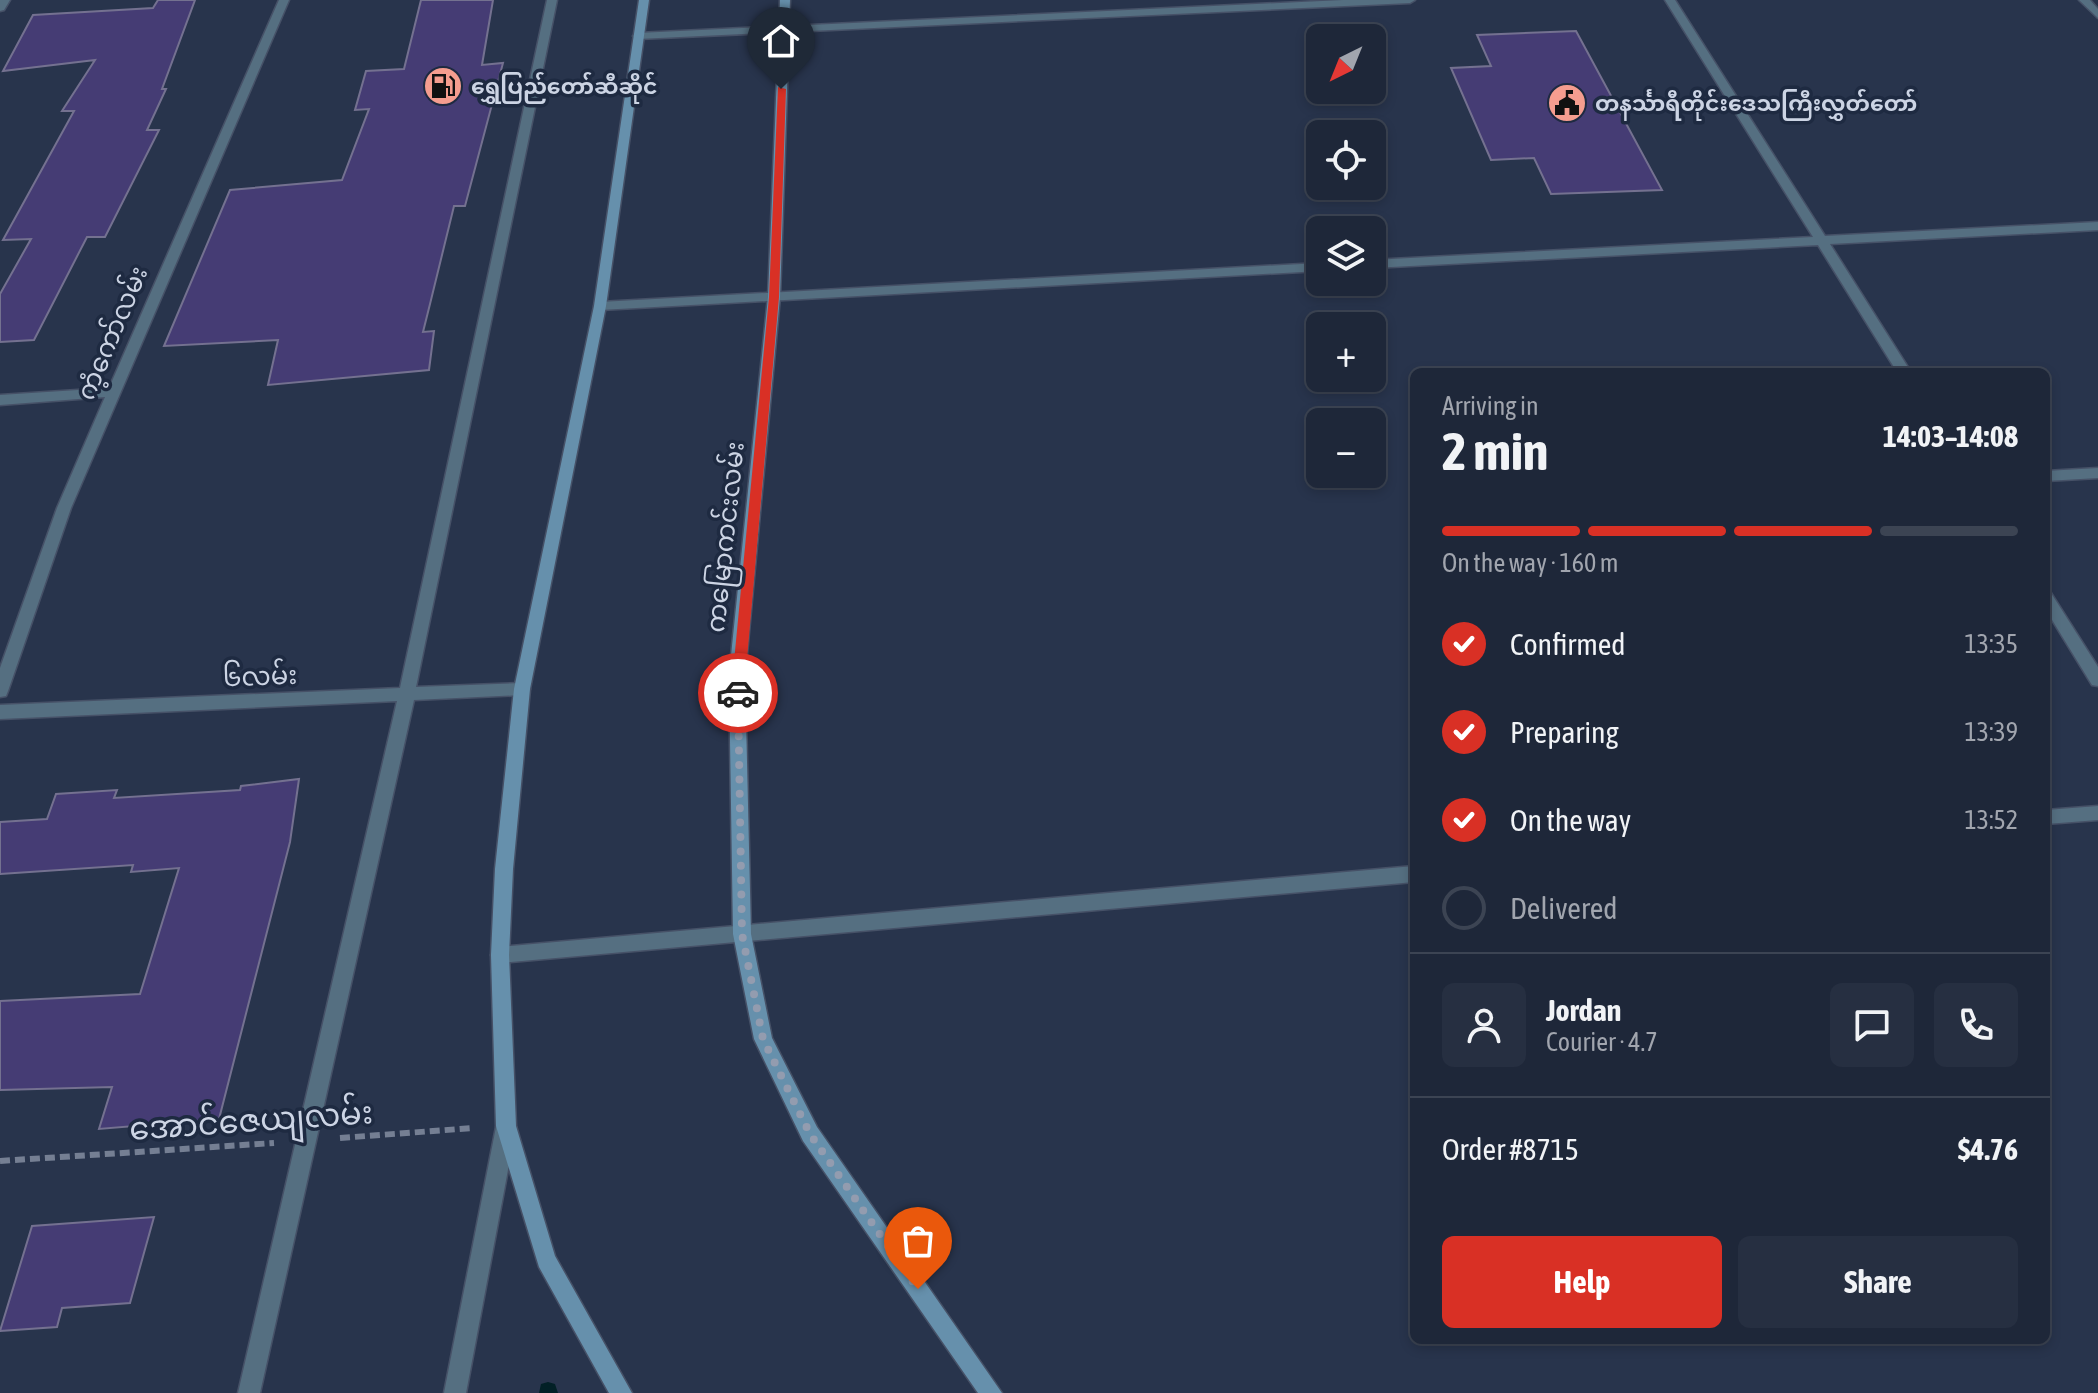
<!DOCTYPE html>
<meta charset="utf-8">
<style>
body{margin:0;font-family:"Asap Condensed","Noto Sans Myanmar",sans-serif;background:#262f41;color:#f1f3f6;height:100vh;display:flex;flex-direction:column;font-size:30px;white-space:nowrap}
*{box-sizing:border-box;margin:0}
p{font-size:26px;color:#a1a5ae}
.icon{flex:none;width:44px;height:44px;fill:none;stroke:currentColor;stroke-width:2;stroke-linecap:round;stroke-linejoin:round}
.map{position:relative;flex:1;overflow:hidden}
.sheet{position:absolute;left:1410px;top:368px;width:640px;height:976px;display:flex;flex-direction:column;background:#1e2739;border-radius:12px;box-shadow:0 4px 12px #0003,0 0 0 2px #3c4453}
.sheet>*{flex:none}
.needle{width:52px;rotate:223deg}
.buttons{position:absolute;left:1306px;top:24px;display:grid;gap:16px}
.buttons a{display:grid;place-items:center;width:80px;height:80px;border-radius:12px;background:#1e2739;box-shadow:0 4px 12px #0003,0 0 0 2px #3c4453;font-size:40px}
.pin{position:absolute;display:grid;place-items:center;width:68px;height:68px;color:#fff;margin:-82px -34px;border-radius:50% 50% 50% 0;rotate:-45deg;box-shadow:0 0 8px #0007}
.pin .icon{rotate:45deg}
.courier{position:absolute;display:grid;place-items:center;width:80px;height:80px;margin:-40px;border:6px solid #d93025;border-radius:50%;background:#fff;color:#222;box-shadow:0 2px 10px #0007}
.summary em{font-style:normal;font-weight:700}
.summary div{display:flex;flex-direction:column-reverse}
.summary{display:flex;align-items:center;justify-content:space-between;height:136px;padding:0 32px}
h1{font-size:52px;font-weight:700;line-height:60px}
.bar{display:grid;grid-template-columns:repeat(4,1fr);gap:12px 8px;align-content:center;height:96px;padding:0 32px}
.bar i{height:10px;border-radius:6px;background:#3c4453}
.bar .selected{background:#d93025}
.bar p{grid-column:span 4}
.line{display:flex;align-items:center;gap:20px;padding:0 32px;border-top:2px solid #3c4453}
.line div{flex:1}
.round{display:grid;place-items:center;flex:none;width:84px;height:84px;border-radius:12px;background:#262f41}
ol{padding:0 32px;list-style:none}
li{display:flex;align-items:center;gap:24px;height:88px}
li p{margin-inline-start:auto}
li .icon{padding:8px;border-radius:50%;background:#d93025;color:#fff;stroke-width:4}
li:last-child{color:#a1a5ae}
li i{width:44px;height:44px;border:4px solid #3c4453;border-radius:50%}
.cta{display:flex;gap:16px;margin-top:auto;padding:16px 32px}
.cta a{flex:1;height:92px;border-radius:12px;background:#d93025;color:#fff;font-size:32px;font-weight:700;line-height:92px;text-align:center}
.cta a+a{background:#262f41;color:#f1f3f6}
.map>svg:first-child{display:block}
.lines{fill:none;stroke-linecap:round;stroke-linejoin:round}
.stream{fill:#022026;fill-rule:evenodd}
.building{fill:#453c74;stroke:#747190;stroke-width:2}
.lane-casing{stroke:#465167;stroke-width:3}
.street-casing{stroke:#465167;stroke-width:3}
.secondary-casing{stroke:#465167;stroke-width:3}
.path{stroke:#757f93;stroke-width:6;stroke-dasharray:10 5;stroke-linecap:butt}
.lane{fill:#556f81;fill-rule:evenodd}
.street{fill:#556f81;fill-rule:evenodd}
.secondary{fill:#6690ac;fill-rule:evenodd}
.route{fill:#d93025}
.done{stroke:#939caf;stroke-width:8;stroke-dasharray:0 14.4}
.labels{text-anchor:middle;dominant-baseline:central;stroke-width:7;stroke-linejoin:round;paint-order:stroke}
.far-poi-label{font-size:22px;font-weight:bold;fill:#ccd4e4;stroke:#1e2a41;text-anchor:start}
.street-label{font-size:26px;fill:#ccd4e4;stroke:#1e2a41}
.near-street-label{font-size:32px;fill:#ccd4e4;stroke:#1e2a41}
</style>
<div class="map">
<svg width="2098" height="1393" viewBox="0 0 2098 1393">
<rect width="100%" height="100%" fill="#28344c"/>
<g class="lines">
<!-- stream -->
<path class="stream" d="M548 1382 555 1384 558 1393H539L541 1384Z"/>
</g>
<!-- building -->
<g class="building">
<path d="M158 0H195L162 89H166L147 130H159L105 237H87L34 340 0 342V294L31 239 3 240 74 111H62L95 60 3 71 33 15 153 8Z"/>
<path d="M421 0H493L482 65 503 63 465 206H454L430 304 423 332 434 331 429 370 268 385 278 340 164 346 230 190 342 180 369 109 355 110 366 71 404 69Z"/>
<path d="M1576 31 1662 190 1551 194 1534 158 1491 160 1451 68 1491 66 1477 35Z"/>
<path d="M299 779 290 842 219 1119 99 1129 112 1087 0 1090V1001L140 994 179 868 131 872 133 865 0 874V822L47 819 56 794 117 790 114 798 240 790 241 786Z"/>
<path d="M154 1217 130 1303 62 1308 57 1327 0 1331 32 1226Z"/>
</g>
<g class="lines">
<defs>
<g id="lane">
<path d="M1343 0H1415L1410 3 638 39 633 36 638 33Z"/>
<path d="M1665 0H1675L1825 236 2098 222V230L1830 244 1911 372H1897L1818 245 1372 268V260L1813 237Z"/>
<path d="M2079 0H2090L2098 9V18Z"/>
<path d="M1320 263V271L600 310 594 306 600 302Z"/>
<path d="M2098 468V478L2046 481V471Z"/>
<path d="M2046 591 2051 593 2098 667V686L2092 685 2046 610Z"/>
<path d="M2098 806V820L2046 824V810Z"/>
<path d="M1414 866V882L500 963 494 961 491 955 494 949 500 947Z"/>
</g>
<g id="street">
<path d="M0 0H10L4 10 0 11Z"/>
<path d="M279 0H289L71 508 8 691 6 696 0 697V668L57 508 105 397 0 405V395L109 388Z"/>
<path d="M547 0H557L416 687 522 683 528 684 530 689 528 694 522 695 414 700 260 1393H238L397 701 0 719V705L400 688Z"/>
<path d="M506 1117 513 1120 516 1127 466 1393H444L496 1127 499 1120Z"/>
</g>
<g id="secondary">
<path d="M639 0H649L606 306 530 689 513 869 509 955 516 1126 555 1256 632 1393H609L539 1267 496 1126 491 955 495 869 514 689 594 306Z"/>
<path d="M780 0H790L780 297 745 675 751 934 772 1038 817 1127 1002 1393H978L803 1141 754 1039 733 934 729 675 768 297Z"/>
</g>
</defs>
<!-- lane casing -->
<use href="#lane" class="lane-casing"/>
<!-- street casing -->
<use href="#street" class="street-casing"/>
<!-- secondary casing -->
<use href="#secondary" class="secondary-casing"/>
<!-- path -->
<g class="path">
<path d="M340 1138 473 1128"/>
<path d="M0 1161 274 1143"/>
</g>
<!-- lane -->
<use href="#lane" class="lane"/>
<!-- street -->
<use href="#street" class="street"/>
<!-- secondary -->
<use href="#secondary" class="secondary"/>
</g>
<!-- route -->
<path class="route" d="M778 87 786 89 779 297 744 693 738 698 731 693 769 297Z"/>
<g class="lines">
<!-- done -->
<path class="done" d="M738 693 742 934 763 1039 810 1134 918 1289"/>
</g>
<!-- icons -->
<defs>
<symbol id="fuel-disc" viewBox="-11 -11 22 22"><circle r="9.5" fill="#f59d8f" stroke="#1e2a41"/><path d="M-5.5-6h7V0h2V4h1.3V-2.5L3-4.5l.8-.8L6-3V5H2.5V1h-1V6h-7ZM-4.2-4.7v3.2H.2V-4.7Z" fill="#111"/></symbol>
<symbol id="civic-disc" viewBox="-11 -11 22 22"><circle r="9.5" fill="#f59d8f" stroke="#1e2a41"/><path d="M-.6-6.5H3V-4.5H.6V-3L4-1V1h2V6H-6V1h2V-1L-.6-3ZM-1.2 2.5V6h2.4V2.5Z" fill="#111"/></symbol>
</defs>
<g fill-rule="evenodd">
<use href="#fuel-disc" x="421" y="64" width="44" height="44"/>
<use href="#civic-disc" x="1545" y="81" width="44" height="44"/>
</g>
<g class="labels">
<!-- far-poi labels -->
<g class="far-poi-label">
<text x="471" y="86">ရွှေပြည်တော်ဆီဆိုင်</text>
<text x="1595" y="103">တနင်္သာရီတိုင်းဒေသကြီးလွှတ်တော်</text>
</g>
<!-- street labels -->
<g class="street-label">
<text transform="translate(112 333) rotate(-67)">ကံ့ကော်လမ်း</text>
<text transform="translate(725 537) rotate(-84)">ကမြောကင်းလမ်း</text>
<text transform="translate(260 676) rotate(-2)">၆လမ်း</text>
</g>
<!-- near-street labels -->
<g class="near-street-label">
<text transform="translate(251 1120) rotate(-4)">အောင်ဇေယျလမ်း</text>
</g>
</g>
</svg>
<div class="buttons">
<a><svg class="needle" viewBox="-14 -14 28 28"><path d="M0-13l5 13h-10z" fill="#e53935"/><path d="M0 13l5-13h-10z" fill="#a1a5ae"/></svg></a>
<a><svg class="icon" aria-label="locate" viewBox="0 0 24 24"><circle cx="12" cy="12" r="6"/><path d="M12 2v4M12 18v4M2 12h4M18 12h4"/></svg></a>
<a><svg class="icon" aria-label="layers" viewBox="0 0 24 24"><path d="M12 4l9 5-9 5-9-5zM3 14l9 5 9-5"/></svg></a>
<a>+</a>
<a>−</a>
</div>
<div class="pin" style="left:918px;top:1289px;background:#ea580c"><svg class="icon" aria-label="bag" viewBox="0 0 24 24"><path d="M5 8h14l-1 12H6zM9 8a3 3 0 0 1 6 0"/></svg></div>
<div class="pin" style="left:781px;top:89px;background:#1f2937"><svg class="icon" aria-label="home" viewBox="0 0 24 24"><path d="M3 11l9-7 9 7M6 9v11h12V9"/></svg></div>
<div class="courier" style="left:738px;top:693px"><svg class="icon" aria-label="car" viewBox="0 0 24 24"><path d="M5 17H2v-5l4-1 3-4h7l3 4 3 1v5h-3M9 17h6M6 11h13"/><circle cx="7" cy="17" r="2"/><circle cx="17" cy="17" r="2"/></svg></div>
<section class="sheet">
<div class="summary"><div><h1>2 min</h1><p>Arriving in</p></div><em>14:03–14:08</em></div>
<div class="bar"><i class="selected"></i><i class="selected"></i><i class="selected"></i><i></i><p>On the way · 160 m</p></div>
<ol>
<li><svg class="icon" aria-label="check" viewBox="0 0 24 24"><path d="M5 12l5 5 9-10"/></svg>Confirmed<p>13:35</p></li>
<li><svg class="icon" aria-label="check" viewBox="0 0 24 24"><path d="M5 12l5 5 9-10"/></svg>Preparing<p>13:39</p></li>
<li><svg class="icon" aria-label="check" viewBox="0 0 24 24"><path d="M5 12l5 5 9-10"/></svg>On the way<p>13:52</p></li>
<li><i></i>Delivered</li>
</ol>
<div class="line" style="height:144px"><a class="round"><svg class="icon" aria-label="person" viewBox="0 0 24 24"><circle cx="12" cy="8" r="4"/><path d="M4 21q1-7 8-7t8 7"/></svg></a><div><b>Jordan</b><p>Courier · 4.7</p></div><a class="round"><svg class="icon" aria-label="chat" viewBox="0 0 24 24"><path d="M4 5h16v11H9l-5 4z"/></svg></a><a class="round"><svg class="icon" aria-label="phone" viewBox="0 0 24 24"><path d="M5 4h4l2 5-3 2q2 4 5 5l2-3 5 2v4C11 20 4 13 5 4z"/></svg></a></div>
<div class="line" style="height:104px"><div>Order #8715</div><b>$4.76</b></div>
<div class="cta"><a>Help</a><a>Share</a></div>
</section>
</div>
